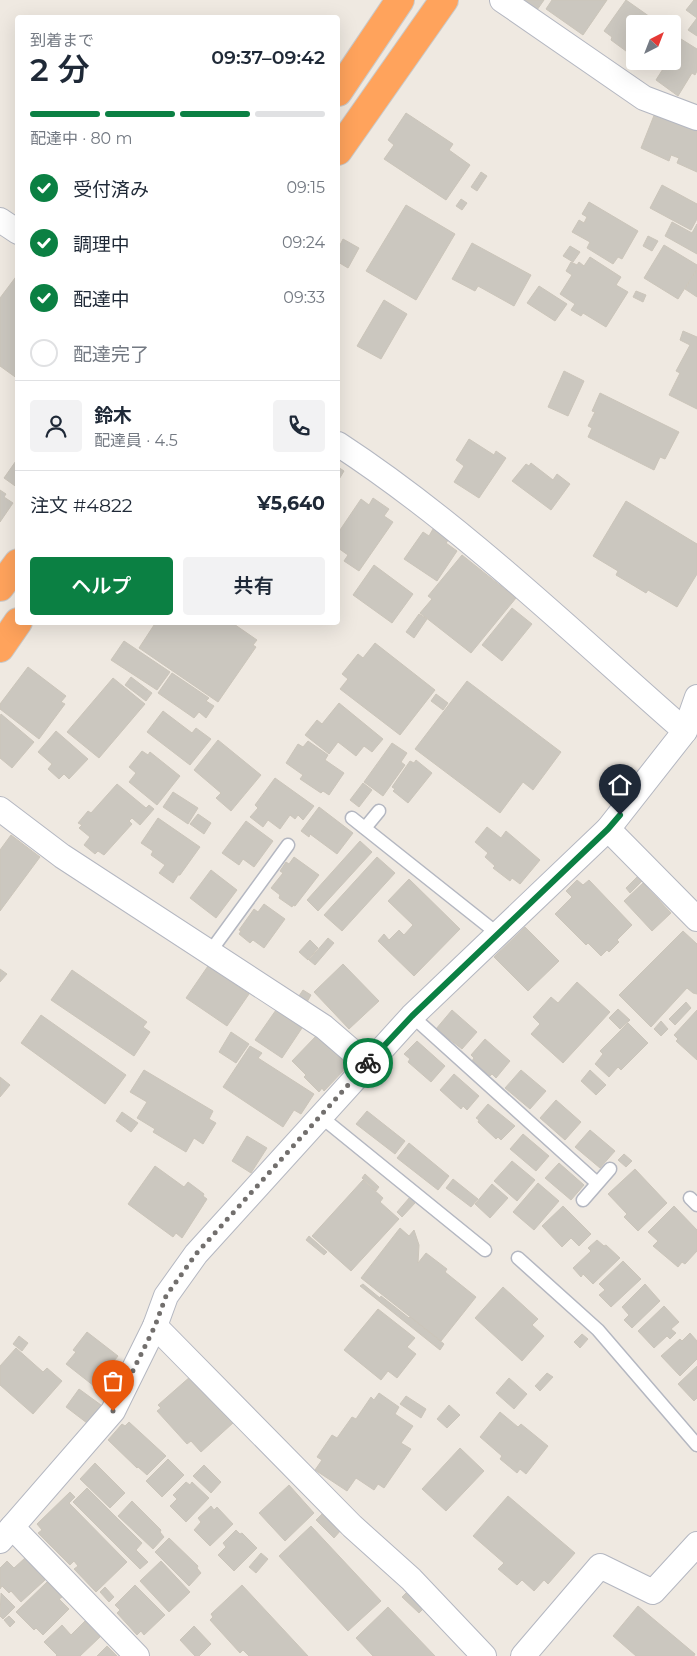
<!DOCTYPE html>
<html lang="ja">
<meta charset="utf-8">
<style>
body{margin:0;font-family:Montserrat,"Noto Sans JP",sans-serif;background:#f2f2f3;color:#1f2937;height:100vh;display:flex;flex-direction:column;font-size:19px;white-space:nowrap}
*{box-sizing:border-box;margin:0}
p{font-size:16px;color:#747a83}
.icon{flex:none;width:28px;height:28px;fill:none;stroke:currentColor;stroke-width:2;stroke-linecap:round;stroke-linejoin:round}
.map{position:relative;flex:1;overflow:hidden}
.drawer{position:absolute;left:15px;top:15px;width:325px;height:610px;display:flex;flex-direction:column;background:#fff;border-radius:5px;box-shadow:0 5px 20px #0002}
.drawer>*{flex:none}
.needle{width:32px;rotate:42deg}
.buttons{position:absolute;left:626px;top:15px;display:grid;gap:10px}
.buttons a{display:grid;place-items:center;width:55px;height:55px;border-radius:5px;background:#fff;box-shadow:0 5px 20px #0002;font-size:25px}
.pin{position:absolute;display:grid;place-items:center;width:42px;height:42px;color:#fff;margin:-51px -21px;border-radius:50% 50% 50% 0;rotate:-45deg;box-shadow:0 0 5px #0007}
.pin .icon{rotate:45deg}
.courier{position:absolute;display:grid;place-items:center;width:50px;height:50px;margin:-25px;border:4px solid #0b8043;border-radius:50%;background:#fff;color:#222;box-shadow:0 1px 6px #0007}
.summary em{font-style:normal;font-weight:600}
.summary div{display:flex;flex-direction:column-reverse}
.summary{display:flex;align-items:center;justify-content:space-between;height:85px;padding:0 15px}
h1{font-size:32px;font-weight:600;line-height:38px}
.bar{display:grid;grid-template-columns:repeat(4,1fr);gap:8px 5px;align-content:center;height:60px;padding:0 15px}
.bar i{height:6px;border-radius:4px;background:#e0e1e3}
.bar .current{background:#0b8043}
.bar p{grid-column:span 4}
.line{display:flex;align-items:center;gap:12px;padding:0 15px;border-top:1px solid #e0e1e3}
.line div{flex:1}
.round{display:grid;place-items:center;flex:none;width:52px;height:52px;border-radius:5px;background:#f2f2f3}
ol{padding:0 15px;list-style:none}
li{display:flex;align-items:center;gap:15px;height:55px}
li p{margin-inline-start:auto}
li .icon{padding:5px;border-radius:50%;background:#0b8043;color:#fff;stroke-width:4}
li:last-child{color:#747a83}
li i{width:28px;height:28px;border:2px solid #e0e1e3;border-radius:50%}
.action{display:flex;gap:10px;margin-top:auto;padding:10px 15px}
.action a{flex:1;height:58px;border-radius:5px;background:#0b8043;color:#fff;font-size:20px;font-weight:600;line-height:58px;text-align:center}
.action a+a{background:#f2f2f3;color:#1f2937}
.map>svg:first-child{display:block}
.building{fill:#cbc7bf;stroke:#cbc5ba}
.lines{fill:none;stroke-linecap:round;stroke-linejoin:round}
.lane-casing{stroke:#b4b7c1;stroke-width:15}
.street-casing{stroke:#b4b7c1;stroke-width:26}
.highway-casing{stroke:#c9c9c9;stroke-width:30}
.lane{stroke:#fff;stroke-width:12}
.street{stroke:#fff;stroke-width:24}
.highway{stroke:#ffa35c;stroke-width:28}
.done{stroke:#726f6d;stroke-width:5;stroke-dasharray:0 9}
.route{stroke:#0b8043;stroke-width:6}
</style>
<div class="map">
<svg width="697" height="1656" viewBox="0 0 697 1656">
<rect width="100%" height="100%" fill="#efe9e1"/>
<!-- building -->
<g class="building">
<path d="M524 0H544L537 10Z"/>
<path d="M552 0H607L583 35 546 9Z"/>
<path d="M626 0 653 19 655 16 665 24H635V50L633 49 630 54 611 40 612 37 604 31Z"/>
<path d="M694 0H697V36L688 30 697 18 686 10Z"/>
<path d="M681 39 697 49V71L695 75 692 73 678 96 656 80 668 61H672V54Z"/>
<path d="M406 113 453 144 449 150 470 165 446 200 384 159 394 145 388 140Z"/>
<path d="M655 113 697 131V172L677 163 679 158 671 155 669 161 641 148Z"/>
<path d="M481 172 487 176 477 191 471 187Z"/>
<path d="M662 185 697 204V219L691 230 650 208Z"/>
<path d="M461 199 467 203 462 210 456 206Z"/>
<path d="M589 202 638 231 622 259 618 257 613 264 587 248 590 242 572 232 579 220 584 223 587 217 582 214Z"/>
<path d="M406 205 455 234 416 300 366 271Z"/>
<path d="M672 222 692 233 697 224V254L665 236Z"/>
<path d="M648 236 658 241 652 251 643 246Z"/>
<path d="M343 239 359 248 348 268 338 262V249Z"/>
<path d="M472 243 531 275 514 306 478 286 475 291 452 279Z"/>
<path d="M664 245 697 265V269L678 299 644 278Z"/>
<path d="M570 246 580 252 573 262 563 256Z"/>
<path d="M590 257 621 277 616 285 628 292 606 327 583 313 581 316 571 310 575 304 560 294 572 275 566 271 571 262 577 265 579 262 584 266Z"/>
<path d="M697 270V297L685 289Z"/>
<path d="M18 274V379L0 366V298Z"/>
<path d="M539 286 567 304 555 321 527 303Z"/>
<path d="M636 291 646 295 643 302 633 297Z"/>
<path d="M384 300 407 314 381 359 357 346Z"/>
<path d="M683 331 697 337V409L669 395 680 373 676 371 690 345 680 340Z"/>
<path d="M564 371 584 381 568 416 548 407Z"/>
<path d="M600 393 679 432 665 459 660 457 654 470 588 437 592 428 588 426 595 412 592 411Z"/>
<path d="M469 439 494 455 496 451 506 458 479 498 454 482 464 466 456 460Z"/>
<path d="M18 458V488L4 478Z"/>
<path d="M531 463 553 480 557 474 570 484 551 510 512 481 526 464 529 466Z"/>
<path d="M338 467 344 471 338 481Z"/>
<path d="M0 490 6 494 4 497 13 503 0 522Z"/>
<path d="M373 498 389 509 384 516 393 522 359 571 344 561 348 555 338 548V533L361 499 369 505Z"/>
<path d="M626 501 697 544V574L677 607 648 590 646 593 616 575 618 571 593 556Z"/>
<path d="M433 529 449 539 446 543 457 551 437 581 404 559 423 532 429 536Z"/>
<path d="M462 555 516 598 471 653 420 613 432 599 428 596Z"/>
<path d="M374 565 413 594 392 623 353 595Z"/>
<path d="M512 608 532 624 502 661 482 645Z"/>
<path d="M419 614 427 619 414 638 406 632Z"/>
<path d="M156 622H231L257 640 253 645 256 647 218 702 139 648Z"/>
<path d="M124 641 170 672 157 690 111 660Z"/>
<path d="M375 643 435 690 400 735 340 689 348 679 342 674 358 654 363 658Z"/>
<path d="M28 667 66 696 61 702 65 704 39 739 0 709V704Z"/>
<path d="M172 673 209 698 206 701 214 706 206 718 199 712 194 718 158 693Z"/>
<path d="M131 677 152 693 146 701 125 685Z"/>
<path d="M113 678 145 704 99 758 67 732Z"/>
<path d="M467 681 561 752 533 790 523 782 500 813 415 749Z"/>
<path d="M436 694 448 703 443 710 431 701Z"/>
<path d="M339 703 383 739 372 752 364 746 356 756 338 742 329 754 305 735 317 720 322 724Z"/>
<path d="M163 711 192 733 196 728 211 739 190 765 147 732Z"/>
<path d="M1 714 34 742 12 768 0 758V716Z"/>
<path d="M56 731 88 759 69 779 64 774 59 779 48 769 52 764 38 752Z"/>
<path d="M218 740 261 775 231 811 216 798 221 793 194 770Z"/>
<path d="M308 741 328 755 325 760 344 773 329 795 323 791 321 793 300 779 303 775 286 763 298 744 303 747Z"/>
<path d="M392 743 407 753 401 762 405 765 383 796 364 782Z"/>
<path d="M142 751 148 755 150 752 180 776 157 805 129 782 136 773 129 767Z"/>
<path d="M416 760 432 773 408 803 393 791 395 789 392 787 410 761 414 763Z"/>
<path d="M275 778 314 806 303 820 298 815 295 819 290 815 280 829 268 820 263 827 250 817 258 808 255 805Z"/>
<path d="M363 783 372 790 359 807 350 800Z"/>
<path d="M117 784 146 808 149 805 154 809 140 825 132 818 129 821 132 824 104 855 98 851 95 854 84 845 90 837 79 828 82 825 78 823 88 811 91 813Z"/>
<path d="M173 792 198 808 188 824 163 807Z"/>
<path d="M319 807 353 833 337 854 310 834 309 837 301 831Z"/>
<path d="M198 814 211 823 204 834 190 824Z"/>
<path d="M158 818 200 847 180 875H178L173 883 159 873 165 865 151 855 153 851 141 843Z"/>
<path d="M246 821 273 841 254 867 243 859 239 865 222 853Z"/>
<path d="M487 827 501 838 506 831 540 860 520 884 512 878 510 881 493 868 495 866 485 857 488 853 475 842Z"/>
<path d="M11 835 40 857 0 911V850Z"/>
<path d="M360 841 372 852 318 911 307 900Z"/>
<path d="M294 857 319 875 295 906 293 905 292 907 279 898 280 895 271 888 283 873 280 871 286 862 289 864Z"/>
<path d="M377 857 395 873 342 931 324 915Z"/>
<path d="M211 870 237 890 216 918 190 898Z"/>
<path d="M637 877 642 881 630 893 626 888Z"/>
<path d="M409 879 460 929 414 976 378 941 384 934 389 940 399 930 404 935 413 925 388 901Z"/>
<path d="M577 880 583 885 589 880 632 925 617 940 619 942 609 952 607 950 601 956 588 943 586 945 555 914 572 897 566 891Z"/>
<path d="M643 883 671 913 652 931 624 901Z"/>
<path d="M264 904 285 919 264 948 253 940 250 943 239 934 241 931 239 930 254 909 258 912Z"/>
<path d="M525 927 559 961 528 991 494 957Z"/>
<path d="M683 931 697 944V994L693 993 687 988 651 1027 619 995Z"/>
<path d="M328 938 334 943 315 965 309 960Z"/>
<path d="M310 940 318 948 308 960 299 952Z"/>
<path d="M343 964 379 1001 349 1029 314 992Z"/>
<path d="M208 966 249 994 227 1026 186 998Z"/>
<path d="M0 969 7 974 0 982Z"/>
<path d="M72 970 147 1022 143 1027 150 1032 134 1056 51 1000Z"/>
<path d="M577 982 610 1012 563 1063 531 1034 540 1024 533 1017 551 997 558 1003Z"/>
<path d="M303 990 311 995 307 1002 299 996Z"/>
<path d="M686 1002 691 1008 675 1025 669 1019Z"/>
<path d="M618 1009 630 1020 620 1029 609 1018Z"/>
<path d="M276 1010 302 1028 282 1058 255 1040Z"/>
<path d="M452 1010 477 1032 462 1049 436 1029Z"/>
<path d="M697 1010V1060L676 1041 678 1039 674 1035Z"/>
<path d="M41 1015 126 1075 105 1104 21 1043Z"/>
<path d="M661 1021 668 1029 661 1036 654 1029Z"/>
<path d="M628 1023 648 1043 621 1070 618 1067 609 1077 595 1064 603 1054 600 1051Z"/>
<path d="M231 1032 249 1044 236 1063 219 1052Z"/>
<path d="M317 1035 345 1063 346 1068 324 1091 322 1088 319 1092 304 1077 306 1075 292 1061Z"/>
<path d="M485 1039 510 1061 496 1078 492 1074 490 1076 472 1061 474 1058 471 1055Z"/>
<path d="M417 1041 445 1066 431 1082 408 1062 410 1059 404 1054Z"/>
<path d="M250 1046 262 1053 258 1058 314 1094 301 1114 294 1110 283 1127 223 1087Z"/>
<path d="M144 1070 213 1111 209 1119 216 1123 203 1144 194 1138 186 1152 153 1132 155 1129 137 1118 147 1102 130 1092Z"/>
<path d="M521 1070 546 1091 530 1109 505 1088Z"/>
<path d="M590 1070 606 1085 596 1095 581 1081Z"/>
<path d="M454 1074 479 1096 467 1110 463 1106 461 1109 440 1090Z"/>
<path d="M0 1077 10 1085 0 1097Z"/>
<path d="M556 1100 581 1122 565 1140 540 1118Z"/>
<path d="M488 1104 515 1126 501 1140 498 1137 496 1139 478 1122 479 1120 476 1118Z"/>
<path d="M367 1111 405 1141 395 1154 356 1124Z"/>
<path d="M122 1112 138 1123 131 1132 116 1121Z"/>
<path d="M590 1130 615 1151 600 1168 575 1147Z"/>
<path d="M523 1134 549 1156 536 1171 510 1149Z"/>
<path d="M247 1136 267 1148 251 1173 232 1161Z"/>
<path d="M409 1143 449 1176 438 1190 397 1158Z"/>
<path d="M624 1154 632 1161 626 1167 618 1160Z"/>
<path d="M512 1161 535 1180 517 1201 494 1181Z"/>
<path d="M559 1163 584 1185 571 1200 545 1178Z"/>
<path d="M155 1166 184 1187 188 1182 204 1194 203 1196 207 1199 182 1238 176 1233 173 1237 128 1204Z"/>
<path d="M635 1169 667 1203 638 1231 624 1217 627 1214 608 1194Z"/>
<path d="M365 1174 379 1187 376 1191 362 1178Z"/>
<path d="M453 1179 478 1199 471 1207 446 1188Z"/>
<path d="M363 1180 383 1198 380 1202 399 1219 351 1271 312 1236Z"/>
<path d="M538 1183 559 1201 534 1230 513 1212Z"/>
<path d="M492 1184 508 1198 490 1218 475 1204Z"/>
<path d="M410 1197 415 1203 402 1217 397 1212Z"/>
<path d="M563 1206 591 1234 579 1246 571 1238 562 1247 542 1226Z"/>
<path d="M674 1206 697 1230V1251L685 1264 682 1262 678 1267 653 1246 658 1241 648 1232Z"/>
<path d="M400 1228 409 1236 414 1230 419 1245 418 1263 426 1253 447 1269 445 1272 476 1297 441 1341 361 1278Z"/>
<path d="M309 1236 327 1252 324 1255 306 1240Z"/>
<path d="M597 1240 604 1246 606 1245 620 1258 593 1284 583 1274 581 1277 573 1268 591 1251 588 1248Z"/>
<path d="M623 1261 641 1279 611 1307 599 1295 605 1290 599 1284Z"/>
<path d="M363 1284 380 1298 381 1296 409 1318 410 1317 444 1344 440 1350 360 1286Z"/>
<path d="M645 1284 660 1301 632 1328 624 1320 629 1315 622 1307Z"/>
<path d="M503 1287 538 1319 532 1325 544 1336 522 1361 475 1318Z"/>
<path d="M664 1306 679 1322 671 1329 676 1333 670 1339 667 1336 654 1348 638 1331Z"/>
<path d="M378 1309 415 1338 407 1347 416 1354 397 1378 388 1371 381 1380 344 1350Z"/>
<path d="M87 1332 118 1356 94 1386 66 1364 76 1352 73 1350Z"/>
<path d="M690 1333 697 1341V1359L680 1376 661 1356 680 1339 682 1341Z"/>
<path d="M582 1334 588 1339 580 1348 574 1342Z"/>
<path d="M19 1336 28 1343 22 1351 13 1344Z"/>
<path d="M16 1348 43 1372 47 1368 62 1381 33 1414 0 1385V1366Z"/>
<path d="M697 1366V1398L694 1401 678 1384Z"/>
<path d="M547 1373 553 1377 540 1391 535 1386Z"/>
<path d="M191 1376 233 1423 201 1452 191 1441 187 1444 157 1411 161 1408 158 1405Z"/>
<path d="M509 1378 527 1394 514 1409 496 1393Z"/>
<path d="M79 1389 101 1405 87 1423 66 1407Z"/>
<path d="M379 1393 399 1407 395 1414 413 1426 401 1443 411 1449 384 1488 378 1484 374 1490 356 1478 347 1491 315 1470 322 1460 317 1457 332 1435 337 1438 352 1417 356 1419 371 1397 374 1400Z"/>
<path d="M406 1396 426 1409 421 1418 400 1404Z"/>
<path d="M449 1405 460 1415 447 1428 437 1419Z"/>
<path d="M500 1412 518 1427 521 1424 548 1446 526 1474 520 1469 517 1473 500 1459 502 1456 480 1437Z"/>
<path d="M129 1422 166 1456 147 1475 138 1467 137 1468 108 1440 122 1424 125 1426Z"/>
<path d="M460 1448 484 1471 446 1511 422 1489Z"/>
<path d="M168 1459 184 1475 162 1497 146 1481Z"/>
<path d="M95 1463 125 1493 110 1508 80 1479Z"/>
<path d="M204 1465 221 1482 211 1493 193 1476Z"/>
<path d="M186 1482 190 1485 192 1482 209 1498 186 1522 170 1506 177 1499 173 1495Z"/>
<path d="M289 1485 314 1513 285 1541 259 1513Z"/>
<path d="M87 1488 142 1543 136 1550 148 1562 140 1569 73 1502Z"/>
<path d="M70 1492 75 1497 69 1503 127 1562 96 1592 74 1569 78 1566 74 1561 70 1565 38 1533 42 1530 37 1524Z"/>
<path d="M508 1496 575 1553 548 1584 544 1580 534 1591 522 1580 517 1585 498 1569 504 1563 473 1536Z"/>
<path d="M132 1501 161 1530 160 1532 164 1537 153 1549 118 1516Z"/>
<path d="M211 1506 214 1510 217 1507 233 1524 210 1546 194 1530 201 1522 198 1518Z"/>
<path d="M323 1513 341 1530 334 1538 316 1520Z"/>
<path d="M311 1526 381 1601 348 1631 279 1556Z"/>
<path d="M236 1530 240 1534 242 1533 257 1548 234 1571 218 1555 226 1547 223 1543Z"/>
<path d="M169 1538 198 1566 197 1568 201 1573 189 1586 155 1552Z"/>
<path d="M261 1553 268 1559 256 1573 249 1567Z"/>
<path d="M25 1558 45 1580 21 1602 11 1591 9 1593 2 1586 0 1589V1568L7 1561 14 1568Z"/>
<path d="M161 1561 190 1592 169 1612 140 1581Z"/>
<path d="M47 1582 62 1597 59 1599 69 1609 43 1635 36 1628 34 1630 16 1612Z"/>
<path d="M135 1585 165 1615 144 1635 141 1631 137 1635 117 1613 120 1610 115 1605Z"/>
<path d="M242 1585 308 1656H249L243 1650 240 1653 210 1620 213 1617 211 1614Z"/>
<path d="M105 1587 114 1597 109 1602 100 1592Z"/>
<path d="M408 1591 424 1608 419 1613 402 1597Z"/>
<path d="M1 1593 15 1607 3 1619 0 1616Z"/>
<path d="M638 1606 695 1654 694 1656H636L613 1636Z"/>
<path d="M388 1607 435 1656H373L356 1638Z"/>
<path d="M9 1616 15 1622 10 1627 4 1620Z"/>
<path d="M85 1621 100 1637 80 1656H56L57 1655 44 1642 62 1625 71 1635Z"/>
<path d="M194 1626 211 1644 199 1656H195L180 1640Z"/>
<path d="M107 1646 117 1656H97Z"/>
</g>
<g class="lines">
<defs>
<g id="lane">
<path d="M352 818 498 934"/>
<path d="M365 828 379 811"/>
<path d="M210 952 288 845"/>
<path d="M412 1016 597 1183"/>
<path d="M320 1116 485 1250"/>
<path d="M690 1198 697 1205"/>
<path d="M583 1200 610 1169"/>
<path d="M518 1258 598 1330 697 1445"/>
</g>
<g id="street">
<path d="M502 0 644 98 697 118"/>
<path d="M0 220 18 232"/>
<path d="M338 444C462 525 573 633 685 731"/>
<path d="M0 809 62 856 324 1027 367 1064"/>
<path d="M608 829 697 919"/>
<path d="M155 1326 352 1526 411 1579 484 1656"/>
<path d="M12 1527 137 1656"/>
<path d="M0 1541 113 1411 155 1326 166 1296 196 1254 412 1016 608 829 685 731 697 697"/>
<path d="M523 1656 600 1566 653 1592 697 1544"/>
</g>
<g id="highway">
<path d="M338 92 400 0"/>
<path d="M338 151 444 0"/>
<path d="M0 587 18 563"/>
<path d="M0 648 18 622"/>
</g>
</defs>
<!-- lane casing -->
<use href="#lane" class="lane-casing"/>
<!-- street casing -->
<use href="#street" class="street-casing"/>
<!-- highway casing -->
<use href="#highway" class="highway-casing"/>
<!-- lane -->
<use href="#lane" class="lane"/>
<!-- street -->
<use href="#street" class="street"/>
<!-- highway -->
<use href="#highway" class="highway"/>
</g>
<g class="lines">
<!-- done -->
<path class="done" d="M113 1411 155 1326 166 1296 196 1254 368 1063"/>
<!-- route -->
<path class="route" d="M368 1063 412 1016 608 829 620 815"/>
</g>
</svg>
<div class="buttons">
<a><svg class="needle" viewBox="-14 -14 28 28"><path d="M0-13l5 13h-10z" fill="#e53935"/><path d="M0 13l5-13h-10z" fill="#747a83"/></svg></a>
</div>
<div class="pin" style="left:113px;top:1411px;background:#ea580c"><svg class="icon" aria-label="bag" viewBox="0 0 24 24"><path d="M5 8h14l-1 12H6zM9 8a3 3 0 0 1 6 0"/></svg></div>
<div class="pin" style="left:620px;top:815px;background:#1f2937"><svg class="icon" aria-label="home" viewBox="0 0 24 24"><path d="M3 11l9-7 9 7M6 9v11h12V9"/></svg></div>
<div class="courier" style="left:368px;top:1063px"><svg class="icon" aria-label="bike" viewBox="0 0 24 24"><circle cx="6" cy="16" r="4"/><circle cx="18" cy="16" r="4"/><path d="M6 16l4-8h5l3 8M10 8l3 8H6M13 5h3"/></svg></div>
<section class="drawer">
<div class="summary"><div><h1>2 分</h1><p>到着まで</p></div><em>09:37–09:42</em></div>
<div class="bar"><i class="current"></i><i class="current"></i><i class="current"></i><i></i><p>配達中 · 80 m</p></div>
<ol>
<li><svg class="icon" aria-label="check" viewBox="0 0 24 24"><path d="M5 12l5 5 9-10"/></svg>受付済み<p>09:15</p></li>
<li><svg class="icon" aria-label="check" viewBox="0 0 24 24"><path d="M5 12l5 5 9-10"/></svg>調理中<p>09:24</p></li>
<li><svg class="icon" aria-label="check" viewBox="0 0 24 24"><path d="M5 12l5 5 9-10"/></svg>配達中<p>09:33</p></li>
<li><i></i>配達完了</li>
</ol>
<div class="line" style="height:90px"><a class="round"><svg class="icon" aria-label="person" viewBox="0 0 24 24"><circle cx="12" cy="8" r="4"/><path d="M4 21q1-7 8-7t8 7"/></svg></a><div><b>鈴木</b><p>配達員 · 4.5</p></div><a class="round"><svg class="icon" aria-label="phone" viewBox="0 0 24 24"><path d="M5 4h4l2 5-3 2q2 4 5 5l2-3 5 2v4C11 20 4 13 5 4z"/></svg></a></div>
<div class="line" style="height:65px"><div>注文 #4822</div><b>¥5,640</b></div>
<div class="action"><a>ヘルプ</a><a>共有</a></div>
</section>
</div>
